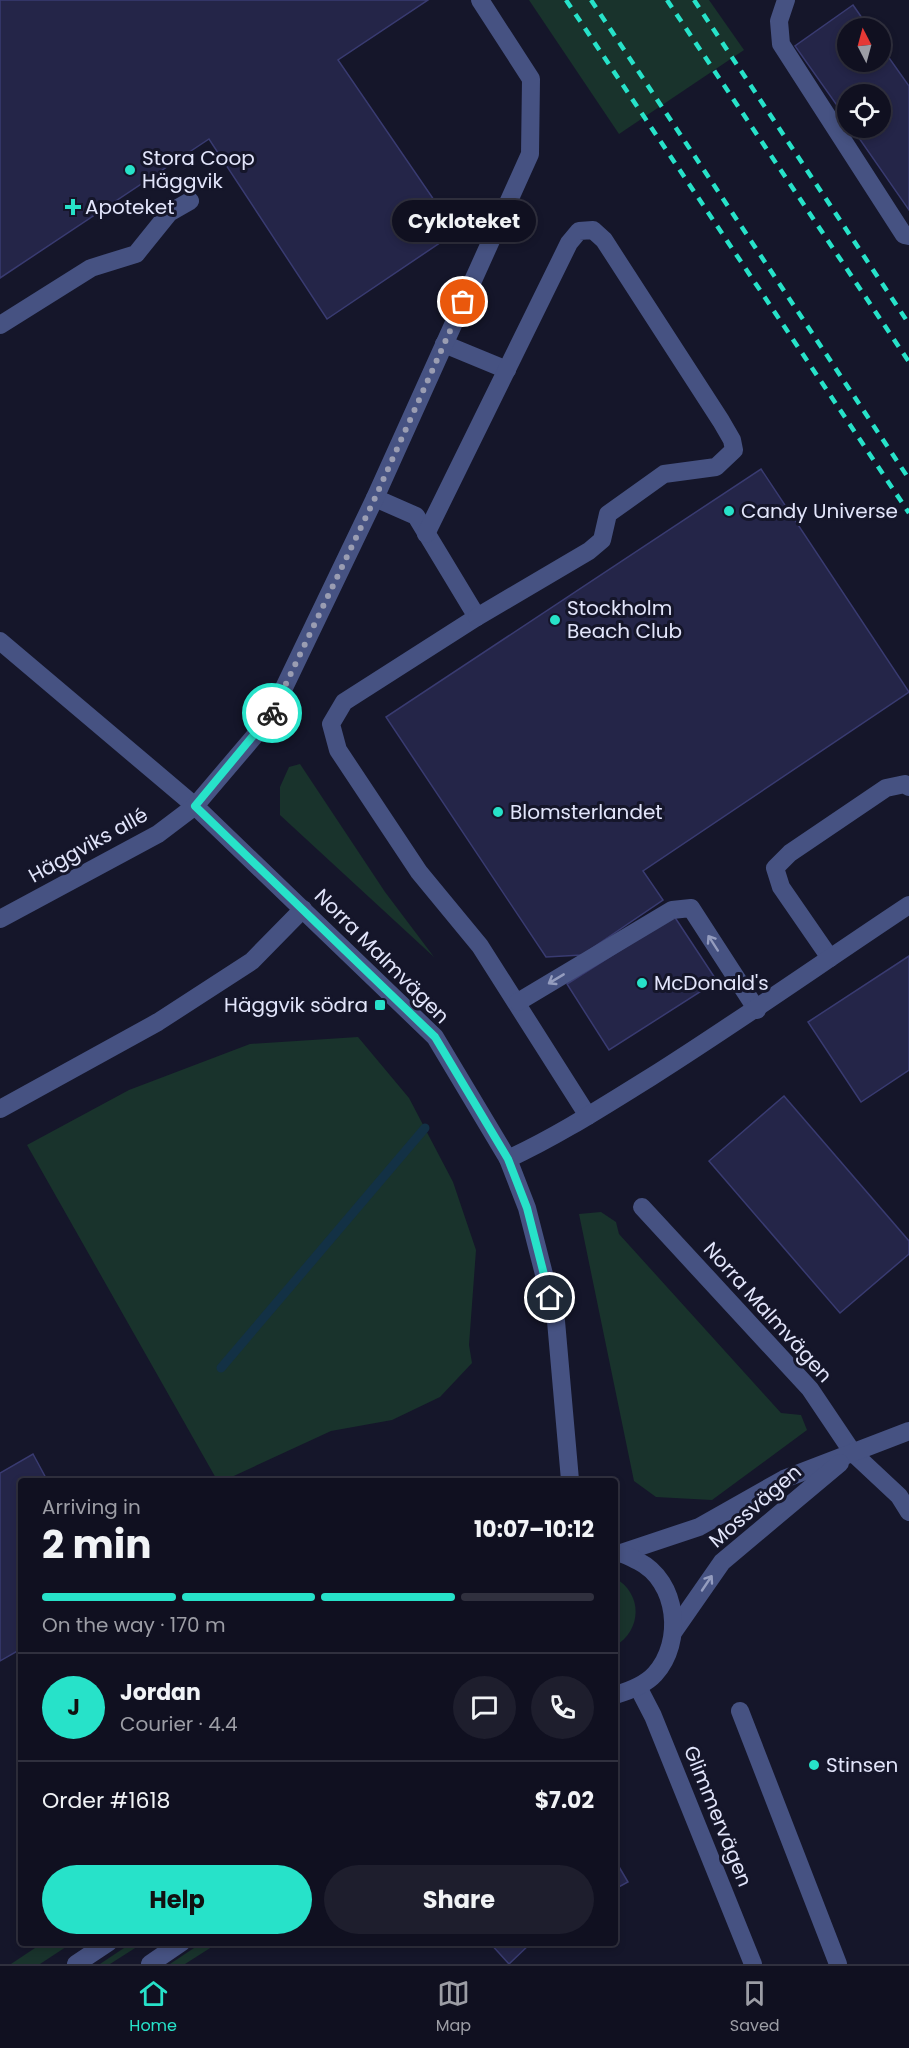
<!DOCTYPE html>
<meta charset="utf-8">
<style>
body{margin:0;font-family:Poppins,sans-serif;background:#1e1e2d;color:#f1f3f6;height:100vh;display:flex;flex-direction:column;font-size:22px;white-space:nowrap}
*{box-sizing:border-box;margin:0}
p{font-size:20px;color:#9c9da5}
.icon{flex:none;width:33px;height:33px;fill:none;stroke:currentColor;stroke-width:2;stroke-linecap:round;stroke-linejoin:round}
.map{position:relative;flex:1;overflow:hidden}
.side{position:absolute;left:18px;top:1478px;width:600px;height:468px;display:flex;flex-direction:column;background:#101020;border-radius:6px;box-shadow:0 3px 9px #0003,0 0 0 2px #30303e}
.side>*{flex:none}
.needle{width:39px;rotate:354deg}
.fabs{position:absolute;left:837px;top:18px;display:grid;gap:12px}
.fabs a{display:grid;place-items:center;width:54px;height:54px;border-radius:50%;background:#101020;box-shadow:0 3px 9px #0003,0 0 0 2px #30303e;font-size:30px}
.pin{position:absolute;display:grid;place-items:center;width:51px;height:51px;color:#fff;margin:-26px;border:3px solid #fff;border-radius:50%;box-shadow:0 2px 6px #0007}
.courier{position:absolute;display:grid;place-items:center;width:60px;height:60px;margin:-30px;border:4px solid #27e2c9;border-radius:50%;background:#fff;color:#222;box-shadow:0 2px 8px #0007}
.bubble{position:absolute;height:42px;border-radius:21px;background:#101020;box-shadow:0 3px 9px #0003,0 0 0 2px #30303e;font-size:20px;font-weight:700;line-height:42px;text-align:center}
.head em{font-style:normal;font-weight:700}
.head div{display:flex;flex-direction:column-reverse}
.head{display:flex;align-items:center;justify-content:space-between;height:102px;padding:0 24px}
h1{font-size:39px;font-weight:700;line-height:45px}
.bar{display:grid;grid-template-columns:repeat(4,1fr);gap:9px 6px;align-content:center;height:72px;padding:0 24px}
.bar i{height:8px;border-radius:4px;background:#30303e}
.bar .current{background:#27e2c9}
.bar p{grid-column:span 4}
.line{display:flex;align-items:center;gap:15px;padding:0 24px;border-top:2px solid #30303e}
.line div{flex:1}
.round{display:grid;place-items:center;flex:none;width:63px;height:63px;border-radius:32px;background:#1e1e2d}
.action{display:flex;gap:12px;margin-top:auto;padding:12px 24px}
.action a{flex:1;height:69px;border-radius:36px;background:#27e2c9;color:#111;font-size:24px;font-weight:700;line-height:69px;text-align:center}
.action a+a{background:#1e1e2d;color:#f1f3f6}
.tab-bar{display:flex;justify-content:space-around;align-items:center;height:84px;border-top:2px solid #30303e;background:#101020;font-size:16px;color:#9c9da5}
.tab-bar a{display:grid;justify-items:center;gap:3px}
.tab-bar .current{color:#27e2c9}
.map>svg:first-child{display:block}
.green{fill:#19332c}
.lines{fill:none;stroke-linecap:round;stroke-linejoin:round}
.stream{stroke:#133145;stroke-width:9}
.building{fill:#242548;stroke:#393b71;stroke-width:1.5}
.minor{stroke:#465282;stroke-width:18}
.rail{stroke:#27e2c9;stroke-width:4.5;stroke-dasharray:9 8;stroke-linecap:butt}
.oneway{stroke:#949cbe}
.done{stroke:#9a9db2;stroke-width:6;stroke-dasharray:0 10.8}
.route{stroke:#27e2c9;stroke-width:8}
.poi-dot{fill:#27e2c9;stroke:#15162a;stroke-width:2}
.labels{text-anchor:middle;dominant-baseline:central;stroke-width:6;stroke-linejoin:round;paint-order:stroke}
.poi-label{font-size:20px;fill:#e2e5fb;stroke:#15162a;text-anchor:start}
.street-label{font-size:20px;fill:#e2e5fb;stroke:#15162a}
</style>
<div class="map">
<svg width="909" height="1964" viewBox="0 0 909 1964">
<rect width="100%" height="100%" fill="#15162a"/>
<!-- green -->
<g class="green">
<path d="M529 0H709L744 50 619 134Z"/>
<path d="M300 764 385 892 434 957 280 815V787L289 767Z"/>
<path d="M358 1037 409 1098 453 1182 476 1250 469 1345 472 1363 440 1397 392 1420 331 1431 225 1480H217L27 1145 129 1090 250 1044Z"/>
<path d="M601 1212 616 1222 619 1234 781 1413 801 1415 807 1430 712 1500 656 1497 634 1481 579 1214Z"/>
<path d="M615 1578C643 1594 642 1630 615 1646Z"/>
<path d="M44 1942 72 1943 40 1964H11Z"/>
<path d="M133 1942 143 1943 110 1964H100Z"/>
<path d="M203 1942 218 1943 185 1964H170Z"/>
</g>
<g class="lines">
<!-- stream -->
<path class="stream" d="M221 1368 425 1128"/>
</g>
<!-- building -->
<g class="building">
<path d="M0 0H428L338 60 456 232 327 319 209 139 0 278Z"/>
<path d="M853 5 869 28H848V62H880V45L909 86V210L852 128H880V94H848V121L795 46Z"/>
<path d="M761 469 909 692 643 871 663 900 582 955 546 957 386 717Z"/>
<path d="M674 916 717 981 609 1050 567 984Z"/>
<path d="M909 956V1070L861 1102 808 1022Z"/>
<path d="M784 1096 909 1241V1254L840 1313 709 1161Z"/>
<path d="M33 1454 47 1480H21V1649L0 1661V1473Z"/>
<path d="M615 1860 628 1882 615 1889Z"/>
<path d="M489 1942H532L509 1964Z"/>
</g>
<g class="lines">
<!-- minor -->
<g class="minor">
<path d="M786 0 779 21 781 44 904 235 909 236"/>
<path d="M0 325 91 268 136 254 169 213 190 201"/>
<path d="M444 344 507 370"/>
<path d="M375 498 416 516 477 617 344 702 331 724 338 750 419 872 480 946 588 1116"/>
<path d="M426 534 569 243 579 231 593 230 604 240 721 421 732 440 734 450 716 467 664 474 608 514 602 540 589 551 477 617"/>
<path d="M0 641 195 806 435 1037 508 1159 527 1208 556 1321 570 1480"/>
<path d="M0 919 158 834 195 806 269 719 375 498 530 154 531 79 480 0"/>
<path d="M830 958 781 887 775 868 790 853 886 788 905 784 909 787"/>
<path d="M518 1002 672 910 691 908 757 1010"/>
<path d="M0 1109 158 1022 252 961 303 909"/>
<path d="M508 1159C558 1136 604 1106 651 1077 738 1022 823 962 909 905"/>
<path d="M642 1207 810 1389 853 1453 899 1496 909 1512"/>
<path d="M621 1553 699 1527 784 1479 909 1431"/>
<path d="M674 1631 722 1562 840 1463"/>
<path d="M638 1687 653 1716 753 1964"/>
<path d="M615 1695C629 1691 645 1685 655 1674 684 1642 678 1581 638 1561 631 1558 624 1553 617 1553"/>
<path d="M740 1711 838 1964"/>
<path d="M76 1964 109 1942"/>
<path d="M150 1964 182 1942"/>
</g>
<!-- rail -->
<g class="rail">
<path d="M566 0 909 513"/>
<path d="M591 0 909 479"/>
<path d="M667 0 909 362"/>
<path d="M694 0 909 324"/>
</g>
</g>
<!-- one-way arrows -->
<defs><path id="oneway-shaft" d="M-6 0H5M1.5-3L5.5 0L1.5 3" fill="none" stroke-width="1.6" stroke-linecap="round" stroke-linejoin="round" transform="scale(1.5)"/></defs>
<g class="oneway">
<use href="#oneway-shaft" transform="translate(713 943) rotate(-123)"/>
<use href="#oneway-shaft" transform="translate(556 979) rotate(149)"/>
<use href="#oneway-shaft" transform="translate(707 1583) rotate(-56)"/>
</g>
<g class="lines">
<!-- done -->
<path class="done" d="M272 713 375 498 463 302"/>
<!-- route -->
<path class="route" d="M272 713 195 806 435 1037 508 1159 527 1208 550 1298"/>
</g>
<!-- markers -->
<g class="poi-dot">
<circle cx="130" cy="170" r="6"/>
<path d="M70 198h6v6h6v6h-6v6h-6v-6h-6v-6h6z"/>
<circle cx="729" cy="511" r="6"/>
<circle cx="555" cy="620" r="6"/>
<circle cx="498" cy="812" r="6"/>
<circle cx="642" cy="983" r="6"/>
<rect x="374" y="999" width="12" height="12" rx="3"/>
<circle cx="814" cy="1765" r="6"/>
</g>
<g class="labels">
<!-- poi labels -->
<g class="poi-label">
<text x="142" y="158">Stora Coop<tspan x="142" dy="23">Häggvik</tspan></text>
<text x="85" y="207">Apoteket</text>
<text x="741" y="511">Candy Universe</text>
<text x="567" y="608">Stockholm<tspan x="567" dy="23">Beach Club</tspan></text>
<text x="510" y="812">Blomsterlandet</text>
<text x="654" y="983">McDonald's</text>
<text x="368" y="1005" text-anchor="end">Häggvik södra</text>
<text x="826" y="1765">Stinsen</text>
</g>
<!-- street labels -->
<g class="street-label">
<text transform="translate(88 845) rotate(-29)">Häggviks allé</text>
<text transform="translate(382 956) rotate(45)">Norra Malmvägen</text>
<text transform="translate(768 1312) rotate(48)">Norra Malmvägen</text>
<text transform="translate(755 1506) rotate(-41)">Mossvägen</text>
<text transform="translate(718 1816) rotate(68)">Glimmervägen</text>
</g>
</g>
</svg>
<div class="fabs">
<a><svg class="needle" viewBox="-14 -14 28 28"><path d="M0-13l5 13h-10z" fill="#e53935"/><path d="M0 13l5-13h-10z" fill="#9c9da5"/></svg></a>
<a><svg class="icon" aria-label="locate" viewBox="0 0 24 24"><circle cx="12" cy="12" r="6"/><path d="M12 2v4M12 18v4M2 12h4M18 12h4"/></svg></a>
</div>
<div class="pin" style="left:463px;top:302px;background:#ea580c"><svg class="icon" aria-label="bag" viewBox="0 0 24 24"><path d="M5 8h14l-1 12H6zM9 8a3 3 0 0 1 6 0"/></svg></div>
<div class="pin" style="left:550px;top:1298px;background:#1f2937"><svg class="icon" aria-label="home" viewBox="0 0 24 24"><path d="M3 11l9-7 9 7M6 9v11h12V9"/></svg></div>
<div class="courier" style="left:272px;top:713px"><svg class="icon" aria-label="bike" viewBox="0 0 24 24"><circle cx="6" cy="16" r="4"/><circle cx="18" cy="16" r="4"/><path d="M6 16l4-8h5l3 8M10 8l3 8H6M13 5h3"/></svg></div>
<div class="bubble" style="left:392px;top:200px;width:144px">Cykloteket</div>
<section class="side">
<div class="head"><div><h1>2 min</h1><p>Arriving in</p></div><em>10:07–10:12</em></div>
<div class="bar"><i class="current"></i><i class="current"></i><i class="current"></i><i></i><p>On the way · 170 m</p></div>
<div class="line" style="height:108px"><b class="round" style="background:#27e2c9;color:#111">J</b><div><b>Jordan</b><p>Courier · 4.4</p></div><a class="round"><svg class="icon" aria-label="chat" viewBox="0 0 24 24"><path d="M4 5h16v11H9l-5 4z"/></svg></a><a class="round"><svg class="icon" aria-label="phone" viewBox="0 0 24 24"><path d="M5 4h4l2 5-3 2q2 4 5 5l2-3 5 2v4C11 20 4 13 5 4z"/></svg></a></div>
<div class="line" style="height:78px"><div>Order #1618</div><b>$7.02</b></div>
<div class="action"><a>Help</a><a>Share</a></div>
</section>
</div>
<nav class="tab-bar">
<a class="current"><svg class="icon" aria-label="home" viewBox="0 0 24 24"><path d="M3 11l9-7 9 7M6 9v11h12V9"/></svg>Home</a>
<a><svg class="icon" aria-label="map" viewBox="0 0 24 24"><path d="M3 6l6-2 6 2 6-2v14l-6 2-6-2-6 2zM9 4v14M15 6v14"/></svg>Map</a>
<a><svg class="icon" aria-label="saved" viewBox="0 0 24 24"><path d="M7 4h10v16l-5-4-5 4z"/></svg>Saved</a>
</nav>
